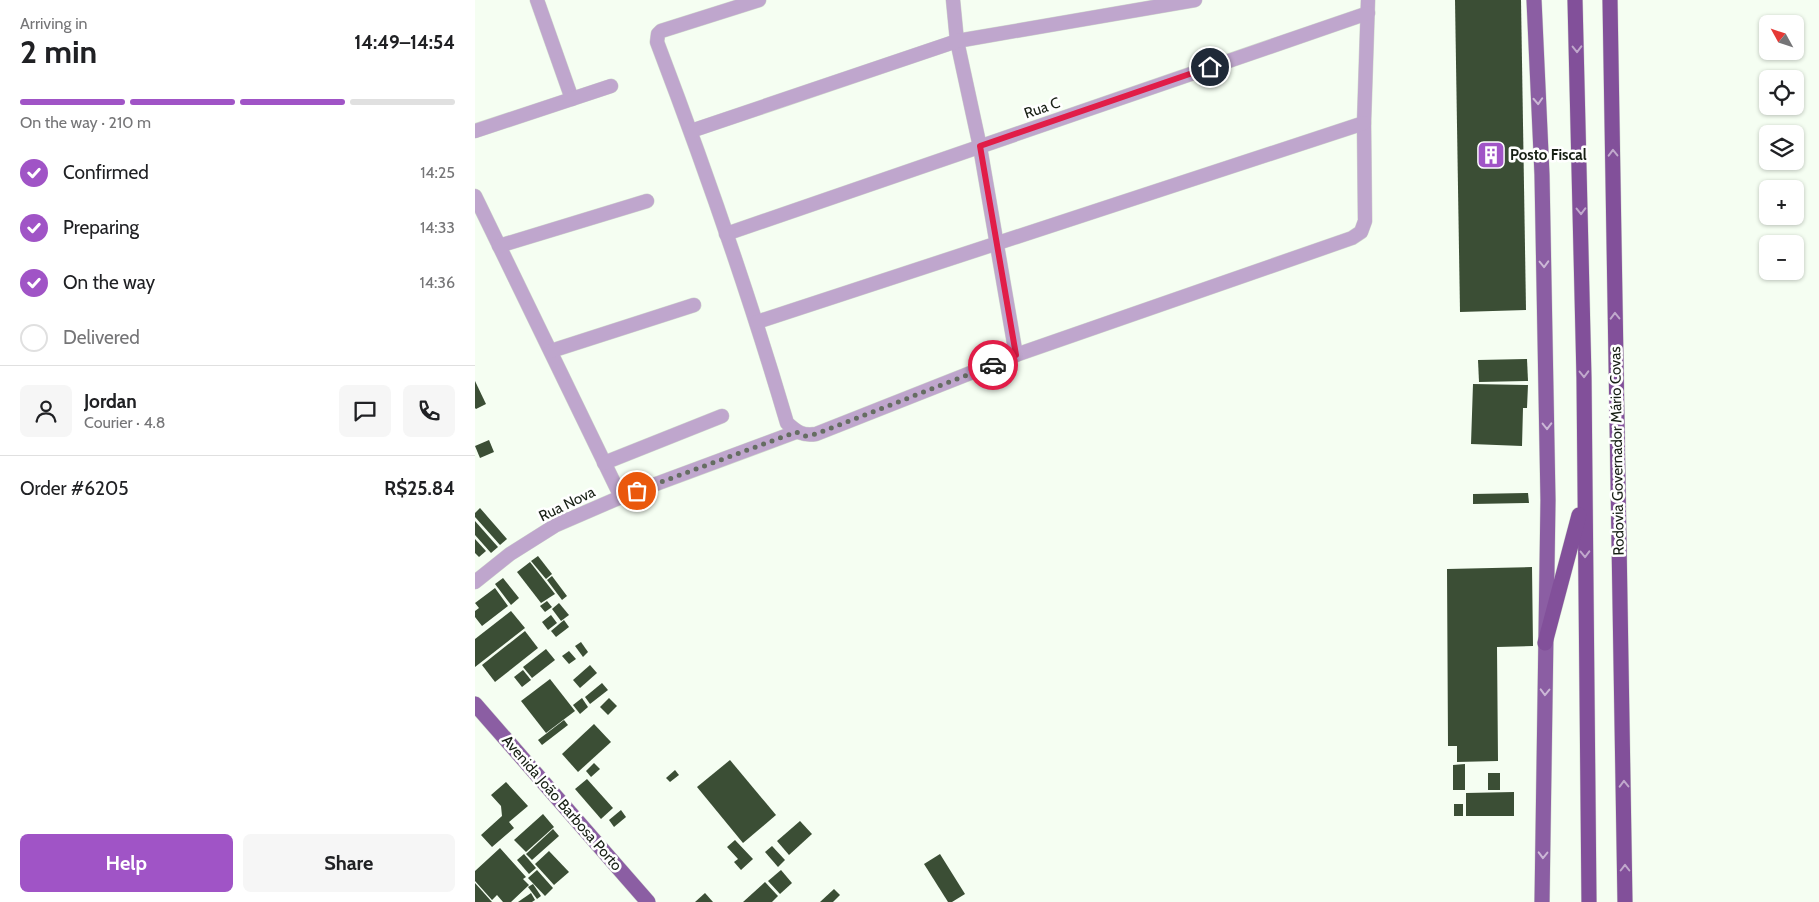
<!DOCTYPE html>
<meta charset="utf-8">
<style>
body{margin:0;font-family:Cabin,sans-serif;background:#f6f6f6;color:#202124;height:100vh;display:flex;flex-direction:column;font-size:19px;white-space:nowrap}
*{box-sizing:border-box;margin:0}
p{font-size:16px;color:#757577}
.icon{flex:none;width:28px;height:28px;fill:none;stroke:currentColor;stroke-width:2;stroke-linecap:round;stroke-linejoin:round}
.map{position:relative;flex:1;overflow:hidden}
.sheet{display:flex;flex-direction:column;background:#fff;width:475px}
.sheet>*{flex:none}
.needle{width:32px;rotate:310deg}
.fabs{position:absolute;left:1284px;top:15px;display:grid;gap:10px}
.fabs a{display:grid;place-items:center;width:45px;height:45px;border-radius:8px;background:#fff;box-shadow:0 1px 4px #0004;font-size:25px}
.pin{position:absolute;display:grid;place-items:center;width:42px;height:42px;color:#fff;margin:-21px;border:2px solid #fff;border-radius:50%;box-shadow:0 1px 5px #0007}
.courier{position:absolute;display:grid;place-items:center;width:50px;height:50px;margin:-25px;border:4px solid #e11d48;border-radius:50%;background:#fff;color:#222;box-shadow:0 1px 6px #0007}
.summary em{font-style:normal;font-weight:700}
.summary div{display:flex;flex-direction:column-reverse}
.summary{display:flex;align-items:center;justify-content:space-between;height:85px;padding:0 20px}
h1{font-size:32px;font-weight:700;line-height:38px}
.bar{display:grid;grid-template-columns:repeat(4,1fr);gap:8px 5px;align-content:center;height:60px;padding:0 20px}
.bar i{height:6px;border-radius:4px;background:#e0e0e0}
.bar .selected{background:#a054c6}
.bar p{grid-column:span 4}
.line{display:flex;align-items:center;gap:12px;padding:0 20px;border-top:1px solid #e0e0e0}
.line div{flex:1}
.round{display:grid;place-items:center;flex:none;width:52px;height:52px;border-radius:8px;background:#f6f6f6}
ol{padding:0 20px;list-style:none}
li{display:flex;align-items:center;gap:15px;height:55px}
li p{margin-inline-start:auto}
li .icon{padding:5px;border-radius:50%;background:#a054c6;color:#fff;stroke-width:4}
li:last-child{color:#757577}
li i{width:28px;height:28px;border:2px solid #e0e0e0;border-radius:50%}
.cta{display:flex;gap:10px;margin-top:auto;padding:10px 20px}
.cta a{flex:1;height:58px;border-radius:8px;background:#a054c6;color:#fff;font-size:20px;font-weight:700;line-height:58px;text-align:center}
.cta a+a{background:#f6f6f6;color:#202124}
main{display:flex;flex:1;min-height:0}
.map>svg:first-child{display:block}
.building{fill:#3b4e35}
.lines{fill:none;stroke-linecap:round;stroke-linejoin:round}
.minor-casing{stroke:#d1dace;stroke-width:15}
.primary-casing{stroke:#d1dace;stroke-width:16}
.trunk-casing{stroke:#d1dace;stroke-width:16}
.minor{stroke:#bfa6cd;stroke-width:14}
.primary{stroke:#8b5ea3;stroke-width:15}
.trunk{stroke:#82509a;stroke-width:15}
.oneway{stroke:#c0a8cc}
.oneway2{stroke:#cbb7d6}
.done{stroke:#656d62;stroke-width:5;stroke-dasharray:0 9}
.route{stroke:#e11d48;stroke-width:6}
.labels{text-anchor:middle;dominant-baseline:central;stroke-width:5;stroke-linejoin:round;paint-order:stroke}
.street-label{font-size:15px;fill:#171f14;stroke:#fff}
.poi-label{font-size:15px;font-weight:bold;fill:#171f14;stroke:#fff;text-anchor:start}
</style>
<main>
<section class="sheet">
<div class="summary"><div><h1>2 min</h1><p>Arriving in</p></div><em>14:49–14:54</em></div>
<div class="bar"><i class="selected"></i><i class="selected"></i><i class="selected"></i><i></i><p>On the way · 210 m</p></div>
<ol>
<li><svg class="icon" aria-label="check" viewBox="0 0 24 24"><path d="M5 12l5 5 9-10"/></svg>Confirmed<p>14:25</p></li>
<li><svg class="icon" aria-label="check" viewBox="0 0 24 24"><path d="M5 12l5 5 9-10"/></svg>Preparing<p>14:33</p></li>
<li><svg class="icon" aria-label="check" viewBox="0 0 24 24"><path d="M5 12l5 5 9-10"/></svg>On the way<p>14:36</p></li>
<li><i></i>Delivered</li>
</ol>
<div class="line" style="height:90px"><a class="round"><svg class="icon" aria-label="person" viewBox="0 0 24 24"><circle cx="12" cy="8" r="4"/><path d="M4 21q1-7 8-7t8 7"/></svg></a><div><b>Jordan</b><p>Courier · 4.8</p></div><a class="round"><svg class="icon" aria-label="chat" viewBox="0 0 24 24"><path d="M4 5h16v11H9l-5 4z"/></svg></a><a class="round"><svg class="icon" aria-label="phone" viewBox="0 0 24 24"><path d="M5 4h4l2 5-3 2q2 4 5 5l2-3 5 2v4C11 20 4 13 5 4z"/></svg></a></div>
<div class="line" style="height:65px"><div>Order #6205</div><b>R$25.84</b></div>
<div class="cta"><a>Help</a><a>Share</a></div>
</section>
<div class="map">
<svg width="1344" height="902" viewBox="0 0 1344 902">
<rect width="100%" height="100%" fill="#f5fef2"/>
<!-- building -->
<g class="building">
<path d="M980 0H1046L1051 310 985 312Z"/>
<path d="M1052 359 1053 381 1004 382 1003 360Z"/>
<path d="M0 381 11 404 1 409 0 408Z"/>
<path d="M998 384 1053 385 1052 408H1048L1047 446 996 444Z"/>
<path d="M14 440 19 452 5 458 0 446Z"/>
<path d="M1053 493 1054 503 998 504V494Z"/>
<path d="M5 508 32 539 25 545 0 517V513Z"/>
<path d="M0 521 23 547 16 553 0 535Z"/>
<path d="M0 539 11 551 4 557 0 553Z"/>
<path d="M63 556 77 574 71 579 56 561Z"/>
<path d="M55 562 80 594 66 603 42 572Z"/>
<path d="M1057 567 1058 646 1022 647 1023 761 982 762V746H973L972 569Z"/>
<path d="M77 576 92 596 87 600 72 580Z"/>
<path d="M28 578 44 598 36 605 20 584Z"/>
<path d="M20 588 33 606 7 626 0 617V611L4 608 0 603Z"/>
<path d="M72 601 77 607 70 612 65 606Z"/>
<path d="M84 603 94 615 86 621 77 609Z"/>
<path d="M36 611 50 628 0 667V639Z"/>
<path d="M76 615 82 623 73 630 67 622Z"/>
<path d="M89 620 94 627 81 637 76 631Z"/>
<path d="M50 631 63 648 20 682 7 665Z"/>
<path d="M106 642 113 652 108 657 100 646Z"/>
<path d="M71 649 80 660 57 678 48 667Z"/>
<path d="M94 651 101 659 94 664 87 656Z"/>
<path d="M115 665 122 673 105 688 98 680Z"/>
<path d="M48 670 56 680 47 687 39 677Z"/>
<path d="M75 679 100 711 71 733 46 701Z"/>
<path d="M127 683 133 690 115 704 110 697Z"/>
<path d="M107 698 113 707 105 714 98 705Z"/>
<path d="M134 698 142 706 133 715 125 707Z"/>
<path d="M89 720 93 725 67 745 63 740Z"/>
<path d="M119 724 136 742 103 772 87 754Z"/>
<path d="M255 760 301 815 268 843 222 787Z"/>
<path d="M119 763 125 769 116 777 111 771Z"/>
<path d="M990 764V790H978V765Z"/>
<path d="M200 770 204 775 195 782 191 778Z"/>
<rect x="1013" y="773" width="12" height="17"/>
<path d="M112 779 138 808 126 819 100 789Z"/>
<path d="M31 782 53 806 34 822 39 828 17 847 6 835 27 816 26 806 16 795Z"/>
<path d="M1039 792V816H991V793Z"/>
<rect x="979" y="804" width="9" height="12"/>
<path d="M146 810 151 817 139 827 134 820Z"/>
<path d="M68 814 79 827 51 852 39 840Z"/>
<path d="M325 821 337 834 314 855 302 841Z"/>
<path d="M78 829 84 836 57 860 51 854Z"/>
<path d="M260 840 278 859 266 870 259 862 263 859 252 847Z"/>
<path d="M297 846 310 860 303 867 290 852Z"/>
<path d="M25 848 51 877 48 879 54 885 36 902H28L22 895 17 900 0 881V871Z"/>
<path d="M74 851 94 872 79 885 60 864Z"/>
<path d="M49 854 61 868 54 874 42 860Z"/>
<path d="M465 854 490 894 477 902H473L449 864Z"/>
<path d="M62 870 78 888 70 896 53 878Z"/>
<path d="M306 870 317 883 305 894 293 881Z"/>
<path d="M290 882 303 896 297 902H268Z"/>
<path d="M0 883 17 902H0Z"/>
<path d="M58 884 66 896 62 899 53 887Z"/>
<path d="M359 889 365 895 358 902H345Z"/>
<path d="M56 893 60 900 57 902H43Z"/>
<path d="M230 893 238 902H220Z"/>
</g>
<g class="lines">
<defs>
<g id="minor">
<path d="M62 0 97 99"/>
<path d="M284 0 186 31 183 34 182 42C230 168 274 294 312 423 322 432 327 436 341 434L541 355 877 238 886 232 890 221 889 123 893 0"/>
<path d="M478 0 482 41 505 147 541 355"/>
<path d="M0 131 136 86"/>
<path d="M216 131 482 41 720 0"/>
<path d="M0 196 146 497"/>
<path d="M251 234 893 13"/>
<path d="M24 246 172 201"/>
<path d="M282 322 889 123"/>
<path d="M76 351 219 305"/>
<path d="M129 463 247 416"/>
<path d="M0 582 35 554 81 525 146 497 321 432"/>
</g>
<g id="primary">
<path d="M1059 0 1067 175 1073 500 1067 902"/>
<path d="M0 704 173 902"/>
</g>
<g id="trunk">
<path d="M1100 0 1109 378 1114 902"/>
<path d="M1135 0 1150 902"/>
<path d="M1070 643 1104 515"/>
</g>
</defs>
<!-- minor casing -->
<use href="#minor" class="minor-casing"/>
<!-- primary casing -->
<use href="#primary" class="primary-casing"/>
<!-- trunk casing -->
<use href="#trunk" class="trunk-casing"/>
<!-- minor -->
<use href="#minor" class="minor"/>
<!-- primary -->
<use href="#primary" class="primary"/>
<!-- trunk -->
<use href="#trunk" class="trunk"/>
</g>
<!-- one-way arrows -->
<defs><path id="oneway-chevron" d="M-2-3.5L2.5 0L-2 3.5" fill="none" stroke-width="1.6" stroke-linecap="round" stroke-linejoin="round" transform="scale(1.25)"/></defs>
<g class="oneway">
<use href="#oneway-chevron" transform="translate(1102 49) rotate(89)"/>
<use href="#oneway-chevron" transform="translate(1138 153) rotate(-91)"/>
<use href="#oneway-chevron" transform="translate(1106 211) rotate(89)"/>
<use href="#oneway-chevron" transform="translate(1140 316) rotate(-91)"/>
<use href="#oneway-chevron" transform="translate(1109 374) rotate(89)"/>
<use href="#oneway-chevron" transform="translate(1110 554) rotate(89)"/>
<use href="#oneway-chevron" transform="translate(1149 784) rotate(-91)"/>
<use href="#oneway-chevron" transform="translate(1150 868) rotate(-90)"/>
</g>
<g class="oneway2">
<use href="#oneway-chevron" transform="translate(1063 101) rotate(87)"/>
<use href="#oneway-chevron" transform="translate(1069 264) rotate(88)"/>
<use href="#oneway-chevron" transform="translate(1072 426) rotate(89)"/>
<use href="#oneway-chevron" transform="translate(1070 692) rotate(91)"/>
<use href="#oneway-chevron" transform="translate(1068 855) rotate(91)"/>
</g>
<g class="lines">
<!-- done -->
<path class="done" d="M162 491 321 432 330 436 341 434 518 365"/>
<!-- route -->
<path class="route" d="M518 365 541 355 505 146 735 67"/>
</g>
<!-- icons -->
<defs>
<symbol id="building-square" viewBox="-11 -11 22 22"><rect x="-9" y="-9" width="18" height="18" rx="4" fill="#a054c6" stroke="#fff"/><path d="M-4-6H4V6H1V3H-1V6H-4ZM-2.5-4.3h1.7v1.8h-1.7ZM.8-4.3h1.7v1.8H.8ZM-2.5-1h1.7V.8h-1.7ZM.8-1h1.7V.8H.8Z" fill="#fff"/></symbol>
</defs>
<g fill-rule="evenodd">
<use href="#building-square" x="1000" y="139" width="32" height="32"/>
</g>
<g class="labels">
<!-- street labels -->
<g class="street-label">
<text transform="translate(567 108) rotate(-19)">Rua C</text>
<text transform="translate(1142 451) rotate(-91)">Rodovia Governador Mário Covas</text>
<text transform="translate(92 504) rotate(-26)">Rua Nova</text>
<text transform="translate(87 803) rotate(49)">Avenida João Barbosa Porto</text>
</g>
<!-- poi labels -->
<g class="poi-label">
<text x="1035" y="155">Posto Fiscal</text>
</g>
</g>
</svg>
<div class="fabs">
<a><svg class="needle" viewBox="-14 -14 28 28"><path d="M0-13l5 13h-10z" fill="#e53935"/><path d="M0 13l5-13h-10z" fill="#757577"/></svg></a>
<a><svg class="icon" aria-label="locate" viewBox="0 0 24 24"><circle cx="12" cy="12" r="6"/><path d="M12 2v4M12 18v4M2 12h4M18 12h4"/></svg></a>
<a><svg class="icon" aria-label="layers" viewBox="0 0 24 24"><path d="M12 4l9 5-9 5-9-5zM3 14l9 5 9-5"/></svg></a>
<a>+</a>
<a>−</a>
</div>
<div class="pin" style="left:162px;top:491px;background:#ea580c"><svg class="icon" aria-label="bag" viewBox="0 0 24 24"><path d="M5 8h14l-1 12H6zM9 8a3 3 0 0 1 6 0"/></svg></div>
<div class="pin" style="left:735px;top:67px;background:#1f2937"><svg class="icon" aria-label="home" viewBox="0 0 24 24"><path d="M3 11l9-7 9 7M6 9v11h12V9"/></svg></div>
<div class="courier" style="left:518px;top:365px"><svg class="icon" aria-label="car" viewBox="0 0 24 24"><path d="M5 17H2v-5l4-1 3-4h7l3 4 3 1v5h-3M9 17h6M6 11h13"/><circle cx="7" cy="17" r="2"/><circle cx="17" cy="17" r="2"/></svg></div>
</div>
</main>
